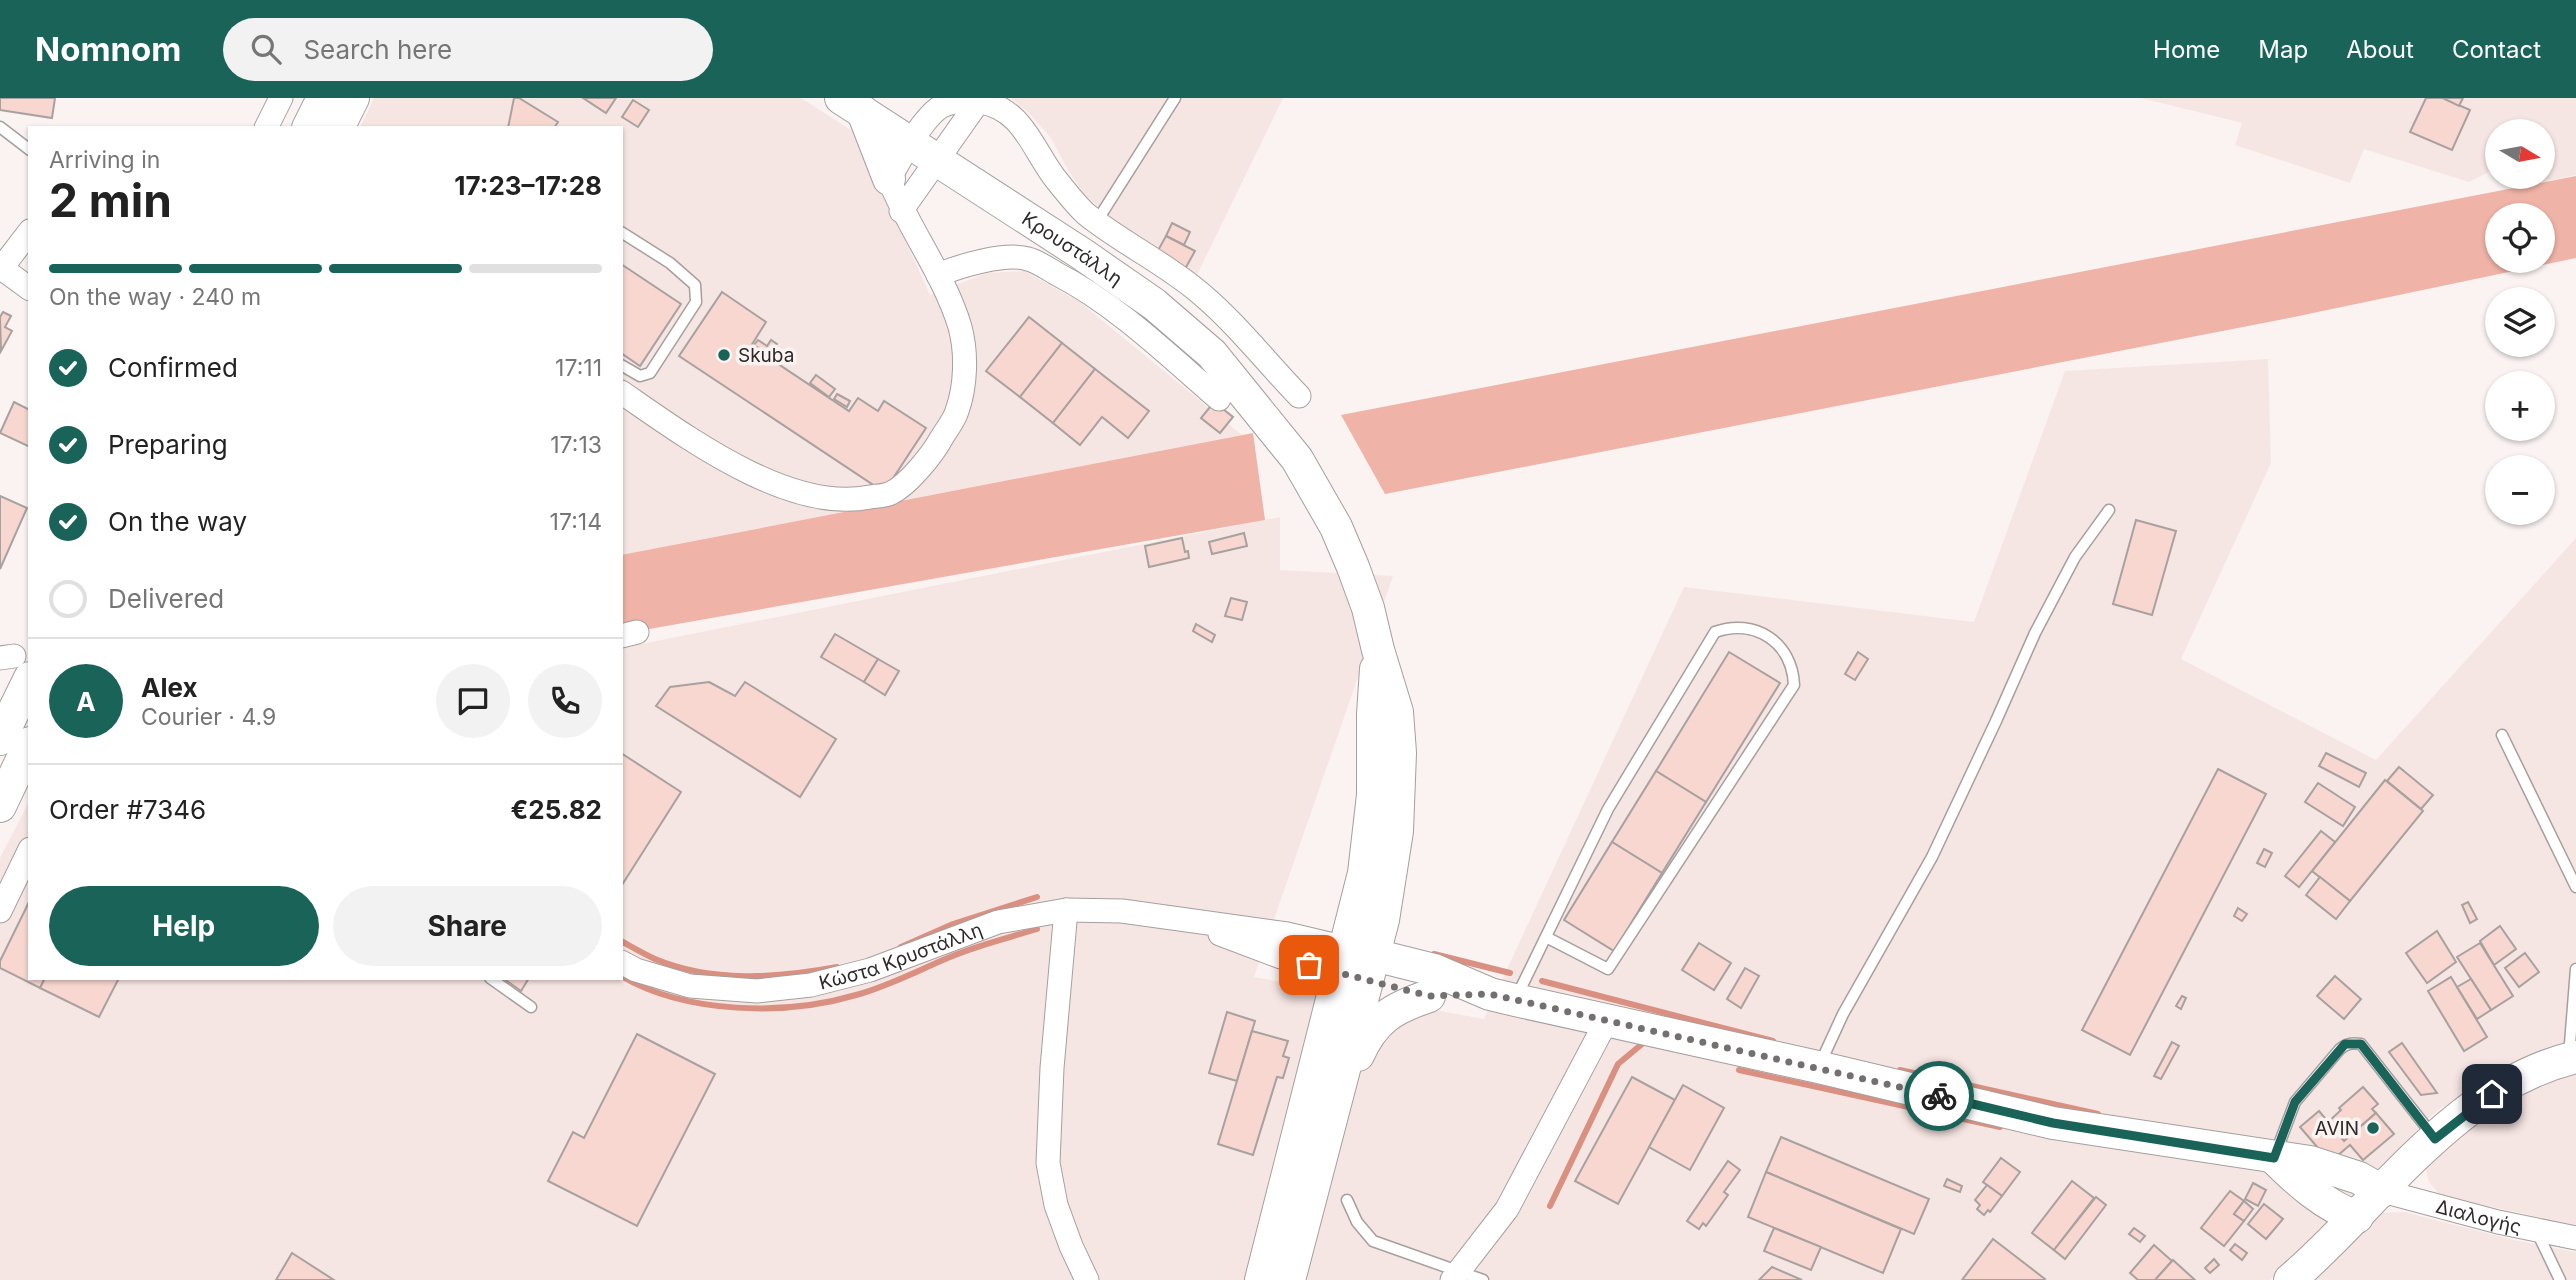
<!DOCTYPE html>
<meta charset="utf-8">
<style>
body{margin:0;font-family:Inter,sans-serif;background:#f2f2f2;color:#222;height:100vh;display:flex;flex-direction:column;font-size:26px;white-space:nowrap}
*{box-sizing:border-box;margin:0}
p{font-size:23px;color:#767676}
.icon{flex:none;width:38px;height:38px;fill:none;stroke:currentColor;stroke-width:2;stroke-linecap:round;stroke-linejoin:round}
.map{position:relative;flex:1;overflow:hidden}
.sheet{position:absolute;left:28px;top:28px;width:595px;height:854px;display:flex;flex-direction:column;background:#fff;border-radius:0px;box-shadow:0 2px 5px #0004}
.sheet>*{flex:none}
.needle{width:46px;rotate:100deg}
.buttons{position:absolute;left:2485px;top:21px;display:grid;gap:14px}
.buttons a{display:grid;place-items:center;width:70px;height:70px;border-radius:50%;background:#fff;box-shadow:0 2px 5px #0004;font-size:35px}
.pin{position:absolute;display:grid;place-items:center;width:60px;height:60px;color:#fff;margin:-30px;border-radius:14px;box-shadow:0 4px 10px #0006}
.courier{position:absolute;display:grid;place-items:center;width:70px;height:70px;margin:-35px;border:5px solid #196359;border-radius:50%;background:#fff;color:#222;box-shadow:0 2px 9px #0007}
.headline em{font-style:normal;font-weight:700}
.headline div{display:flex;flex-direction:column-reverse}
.headline{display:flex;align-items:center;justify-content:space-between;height:119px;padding:0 21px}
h1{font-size:46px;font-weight:700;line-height:52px}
.bar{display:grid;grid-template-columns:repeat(4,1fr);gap:10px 7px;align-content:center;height:84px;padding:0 21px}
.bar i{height:9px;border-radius:5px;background:#e0e0e0}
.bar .selected{background:#196359}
.bar p{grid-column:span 4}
.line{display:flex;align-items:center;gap:18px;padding:0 21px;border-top:2px solid #e0e0e0}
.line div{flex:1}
.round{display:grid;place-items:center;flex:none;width:74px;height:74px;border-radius:37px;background:#f2f2f2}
ol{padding:0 21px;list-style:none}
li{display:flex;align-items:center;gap:21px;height:77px}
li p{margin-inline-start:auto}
li .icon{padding:7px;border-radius:50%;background:#196359;color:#fff;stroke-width:4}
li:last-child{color:#767676}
li i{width:38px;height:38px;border:4px solid #e0e0e0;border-radius:50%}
.button{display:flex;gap:14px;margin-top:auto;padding:14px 21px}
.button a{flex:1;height:80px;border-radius:42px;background:#196359;color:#fff;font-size:28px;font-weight:700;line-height:80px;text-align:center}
.button a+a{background:#f2f2f2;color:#222}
header{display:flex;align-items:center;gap:42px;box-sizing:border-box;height:98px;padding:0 35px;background:#196359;color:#fff}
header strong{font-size:33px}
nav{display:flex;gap:38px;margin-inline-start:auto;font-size:24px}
.search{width:490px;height:63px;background:#f2f2f2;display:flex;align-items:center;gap:18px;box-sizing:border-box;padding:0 24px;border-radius:38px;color:#767676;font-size:26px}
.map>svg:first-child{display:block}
.built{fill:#f6e6e3}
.green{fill:#efb4a7;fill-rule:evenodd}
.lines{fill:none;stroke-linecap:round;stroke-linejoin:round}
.stream{stroke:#da9080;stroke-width:6}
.building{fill:#f7d7d0;stroke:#a7a19f;stroke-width:2}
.lane-casing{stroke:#a59f9e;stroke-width:13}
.street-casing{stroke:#a59f9e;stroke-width:25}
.secondary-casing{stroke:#a59f9e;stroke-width:34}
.lane{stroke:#fff;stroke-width:10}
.street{stroke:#fff;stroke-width:23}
.secondary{stroke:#fff;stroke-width:32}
.done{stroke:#74706f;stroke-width:7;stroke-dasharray:0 12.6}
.route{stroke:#196359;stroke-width:9}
.poi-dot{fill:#196359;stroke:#faf3f2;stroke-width:2.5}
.labels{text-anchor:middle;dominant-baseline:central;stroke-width:7;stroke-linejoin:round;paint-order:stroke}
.street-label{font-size:19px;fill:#2c2928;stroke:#faf3f2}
.poi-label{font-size:19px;fill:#2c2928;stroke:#faf3f2;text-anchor:start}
</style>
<header>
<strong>Nomnom</strong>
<div class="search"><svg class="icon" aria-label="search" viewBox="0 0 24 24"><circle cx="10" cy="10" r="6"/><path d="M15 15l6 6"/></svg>Search here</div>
<nav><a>Home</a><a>Map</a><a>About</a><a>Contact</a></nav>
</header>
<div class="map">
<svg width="2576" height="1182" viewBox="0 0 2576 1182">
<rect width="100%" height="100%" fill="#faf3f2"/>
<!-- built -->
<g class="built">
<path d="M374 0H801L857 36 930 197 987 175 1025 173 1081 205 1242 337 621 457V30H360Z"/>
<path d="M1011 0H1283L1195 181 1111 120 1084 96 1069 74 1051 40 1029 15Z"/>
<path d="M2141 0H2576V77L2531 86 2510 79H2543V33H2497V75L2491 73 2469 84 2364 51 2350 85 2235 47 2242 25Z"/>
<path d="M2268 261 2271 365 2181 561 2376 662 2576 440V943L2536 959 2441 1010 2428 1021 2318 1137 2270 1182H0V760L30 702V880H621V550L1280 419V472L1393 478 1254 879 1484 921 1684 489 1974 524 2065 273Z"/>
<path d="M2576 974V1127L2441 1098 2429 1084 2426 1072 2430 1060 2496 1010 2532 992Z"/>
<path d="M2404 1114 2514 1142 2576 1154V1182H2314L2380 1115Z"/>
</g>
<!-- green -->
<g class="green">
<path d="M2576 78V160L2294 219 1385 396 1341 317ZM2497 117H2543V163H2497Z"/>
<path d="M1253 335 1265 422 621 536V457Z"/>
</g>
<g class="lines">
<!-- stream -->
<g class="stream">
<path d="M621 843C632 849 644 856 655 861 712 885 778 880 837 869"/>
<path d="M901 849 953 826 1037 799"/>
<path d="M1434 856 1510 875"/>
<path d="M621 878C686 916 785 918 856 897 889 888 919 872 950 859 978 847 1008 840 1037 831"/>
<path d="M1542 883 1773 943"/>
<path d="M1739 972 2000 1029"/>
<path d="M1900 972 2098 1016"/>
<path d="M1550 1108 1618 966 1642 946"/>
</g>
</g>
<!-- building -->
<g class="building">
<path d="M0 0H55L52 20 0 12Z"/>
<path d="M514 0H519L558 24 554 30H508Z"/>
<path d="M583 0H616L606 15Z"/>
<path d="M2426 0H2443L2470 12 2452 52 2410 34Z"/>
<path d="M2443 0H2463L2459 8Z"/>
<path d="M633 2 649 12 638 29 622 19Z"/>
<path d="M1172 125 1190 134 1184 147 1166 138Z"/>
<path d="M1166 138 1195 153 1185 171 1156 156Z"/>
<path d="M621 166 681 206 640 268 621 255Z"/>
<path d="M722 194 766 224 751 248 849 313 858 300 878 313 884 303 926 330 884 394 679 258Z"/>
<path d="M3 214 11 218 5 229 12 233 1 253 0 219Z"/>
<path d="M1029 219 1062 245 1020 299 986 273Z"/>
<path d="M758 242 767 248 771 242 777 246 769 257 754 247Z"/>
<path d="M1062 245 1095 271 1053 325 1020 299Z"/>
<path d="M1095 271 1149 313 1128 340 1102 319 1080 347 1053 325Z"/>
<path d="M816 277 835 291 829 299 810 285Z"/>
<path d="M837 296 850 303 847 309 834 301Z"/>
<path d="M14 304 30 312V349L0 335Z"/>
<path d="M1214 304 1233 319 1220 335 1201 320Z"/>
<path d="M0 398 27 410 0 471Z"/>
<path d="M2136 422 2176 433 2152 517 2113 506Z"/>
<path d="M1244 435 1247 448 1212 456 1209 444Z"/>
<path d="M1182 440 1185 454 1188 453 1189 460 1149 469 1145 448Z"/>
<path d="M1231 500 1247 504 1242 522 1225 518Z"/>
<path d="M1196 526 1215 537 1212 544 1193 533Z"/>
<path d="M835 536 878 561 864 584 821 559Z"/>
<path d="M1729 554 1780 585 1706 704 1656 673Z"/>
<path d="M1858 554 1868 561 1855 582 1845 576Z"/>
<path d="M878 561 899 573 885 597 864 584Z"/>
<path d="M709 584 735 598 745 584 836 641 800 699 656 608 670 589Z"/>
<path d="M621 655 681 694 622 787 621 786Z"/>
<path d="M2326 655 2366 675 2359 689 2319 668Z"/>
<path d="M2399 669 2433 697 2421 711 2387 683Z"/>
<path d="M2218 671 2266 696 2130 957 2082 932Z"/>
<path d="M1656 673 1706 704 1662 775 1612 744Z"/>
<path d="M2385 682 2423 713 2350 803 2312 773Z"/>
<path d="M2318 685 2355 709 2343 728 2305 704Z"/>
<path d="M2321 733 2335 744 2299 789 2285 778Z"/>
<path d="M1612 744 1662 775 1614 853 1564 822Z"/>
<path d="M2264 751 2272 755 2265 769 2257 765Z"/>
<path d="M2320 779 2350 803 2336 821 2306 797Z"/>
<path d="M30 802V880H45L40 890 0 870V863Z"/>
<path d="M2468 804 2477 821 2470 825 2462 807Z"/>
<path d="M2238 810 2247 816 2242 823 2234 818Z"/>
<path d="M2500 828 2516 851 2494 867 2480 843Z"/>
<path d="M2437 833 2456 864 2427 885 2406 855Z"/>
<path d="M1699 845 1731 865 1714 892 1682 872Z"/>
<path d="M2480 845 2513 898 2491 912 2457 859Z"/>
<path d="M2525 855 2539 874 2519 889 2505 870Z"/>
<path d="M1745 870 1759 878 1741 910 1727 901Z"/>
<path d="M2335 878 2361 901 2344 921 2317 898Z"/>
<path d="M2451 879 2487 939 2464 953 2428 893Z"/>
<path d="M45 880H119L99 919 40 890Z"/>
<path d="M503 880H529L521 893Z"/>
<path d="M2471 881 2491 912 2477 921 2457 889Z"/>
<path d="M2182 898 2186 900 2181 911 2176 908Z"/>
<path d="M1227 914 1255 923 1237 983 1209 975Z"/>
<path d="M1252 933 1288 943 1283 958 1289 960 1283 980 1277 979 1253 1057 1218 1046Z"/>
<path d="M637 936 715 976 637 1128 548 1083 573 1034 584 1040Z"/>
<path d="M2172 944 2179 948 2161 981 2154 978Z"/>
<path d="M2402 945 2437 995 2421 997 2389 954Z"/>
<path d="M1632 979 1675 1002 1618 1106 1575 1083Z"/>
<path d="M1683 987 1724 1010 1690 1072 1649 1049Z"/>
<path d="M2363 989 2378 1006 2372 1011 2376 1015 2344 1043 2328 1024 2341 1012 2339 1010Z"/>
<path d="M2319 1013 2344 1043 2376 1015 2394 1036 2363 1062 2350 1047 2330 1064 2300 1029Z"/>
<path d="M1781 1039 1929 1101 1914 1136 1766 1074Z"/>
<path d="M2001 1060 2020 1074 2002 1098 1983 1084Z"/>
<path d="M1728 1063 1740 1072 1724 1094 1728 1097 1706 1128 1703 1125 1699 1131 1687 1123Z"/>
<path d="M1766 1074 1901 1131 1883 1175 1748 1119Z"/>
<path d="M1947 1081 1962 1088 1960 1094 1944 1088Z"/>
<path d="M2072 1083 2094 1100 2054 1152 2032 1135Z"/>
<path d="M2253 1085 2266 1092 2258 1108 2245 1101Z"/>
<path d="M1987 1087 2002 1098 1990 1114 1988 1112 1984 1117 1977 1111 1980 1107 1975 1102Z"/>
<path d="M2230 1093 2244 1103 2234 1116 2244 1123 2224 1148 2201 1130Z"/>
<path d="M2096 1099 2106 1107 2065 1161 2054 1152Z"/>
<path d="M2244 1103 2253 1111 2244 1123 2234 1116Z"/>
<path d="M2264 1106 2283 1121 2266 1141 2248 1126Z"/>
<path d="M1774 1130 1821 1149 1811 1172 1764 1153Z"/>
<path d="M2134 1130 2145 1138 2140 1144 2129 1136Z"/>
<path d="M1993 1141 2045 1181 2044 1182H1962Z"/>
<path d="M2235 1146 2247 1155 2242 1162 2230 1152Z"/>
<path d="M2154 1147 2172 1163 2155 1182H2138L2130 1175Z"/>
<path d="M292 1155 334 1182H276Z"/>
<path d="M2214 1161 2219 1167 2210 1175 2205 1170Z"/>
<path d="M2173 1162 2195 1182H2155Z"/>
<path d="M1772 1169 1802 1182H1759Z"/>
</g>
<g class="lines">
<defs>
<g id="lane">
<path d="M0 29 30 52"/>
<path d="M1097 123 1175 0"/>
<path d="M621 134 670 165 695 187 696 204 650 275 640 278 621 267"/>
<path d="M2502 637 2576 789"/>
<path d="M490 880 531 909"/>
<path d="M1516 900 1608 711 1715 534C1755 520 1792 544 1794 587L1608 871 1546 839"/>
<path d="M2569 958 2576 871"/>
<path d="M1820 966 1843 916 1932 759 1996 623 2035 535 2075 459 2109 412"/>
<path d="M2275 1057 2295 1004 2340 951C2347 945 2352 945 2361 946L2434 1039"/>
<path d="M1347 1102 1357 1124 1373 1143 1483 1182"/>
<path d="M2537 1134 2560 1182"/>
</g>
<g id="street">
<path d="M266 30 281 0"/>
<path d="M901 113 978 4"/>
<path d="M0 169 30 191"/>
<path d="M0 172 30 133"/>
<path d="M938 177C959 168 1006 154 1028 161 1037 163 1048 171 1057 176 1117 207 1168 257 1219 301"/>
<path d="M621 294C685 338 789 416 870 399 876 398 885 398 891 395 908 387 932 357 941 341 946 332 954 323 957 313 966 288 967 255 960 229 944 176 909 132 889 81 900 62 923 18 942 8 952 3 968 3 979 4 1024 9 1034 56 1058 84 1067 95 1076 107 1086 116 1122 145 1165 165 1200 195 1237 226 1266 264 1299 298"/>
<path d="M621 538 637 534"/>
<path d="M0 560 14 558"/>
<path d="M1066 812 1052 970 1048 1065 1056 1107 1071 1148 1087 1182"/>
<path d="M0 813 30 751"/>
<path d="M1220 836 1281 859 1340 875"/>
<path id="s1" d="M621 864 636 872 690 888 757 893 811 887 870 872 998 824 1066 812 1122 813 1287 836 1346 850"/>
<path id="s2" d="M2382 1093 2498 1124 2576 1140"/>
<path d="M1452 1182 1507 1111 1607 922"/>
</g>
<g id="secondary">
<path id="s3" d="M841 0 1082 156 1154 206 1212 256 1297 361 1336 429 1353 469 1368 510 1378 552 1397 614 1400 655 1397 733 1383 822 1289 1182"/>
<path d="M863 14 889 81"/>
<path d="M308 30 323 0"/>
<path d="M338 30 353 0"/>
<path d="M0 641 30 580"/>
<path d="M0 708 30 645"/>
<path d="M1346 850 1434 872 1490 896 1515 902 1818 969 2053 1025 2310 1064 2359 1080 2382 1093"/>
<path d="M1358 957C1374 921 1393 910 1429 898"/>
<path d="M2274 1060C2297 1083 2326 1109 2357 1119"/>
<path d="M1261 1182 1364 775 1373 697V616L1376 571"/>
<path d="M2290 1182C2380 1105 2454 988 2576 959"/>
</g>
</defs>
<!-- lane casing -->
<use href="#lane" class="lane-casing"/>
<!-- street casing -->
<use href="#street" class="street-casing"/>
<!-- secondary casing -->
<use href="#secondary" class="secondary-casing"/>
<!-- lane -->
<use href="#lane" class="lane"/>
<!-- street -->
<use href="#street" class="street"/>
<!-- secondary -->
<use href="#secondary" class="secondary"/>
</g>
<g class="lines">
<!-- done -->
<path class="done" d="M1309 867 1429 898 1490 896 1939 998"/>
<!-- route -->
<path class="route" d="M1939 998 2053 1025 2274 1060 2295 1004 2345 946H2361L2435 1041 2492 996"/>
</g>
<!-- markers -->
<g class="poi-dot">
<circle cx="724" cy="257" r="7"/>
<circle cx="2373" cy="1030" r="7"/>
</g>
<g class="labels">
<!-- street labels -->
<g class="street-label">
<text stroke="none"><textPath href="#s3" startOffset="276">Κρουστάλλη</textPath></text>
<text stroke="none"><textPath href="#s1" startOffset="289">Κώστα Κρυστάλλη</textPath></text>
<text stroke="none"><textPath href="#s2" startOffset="100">Διαλογής</textPath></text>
</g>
<!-- poi labels -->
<g class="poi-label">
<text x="738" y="257">Skuba</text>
<text x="2359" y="1030" text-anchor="end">AVIN</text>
</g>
</g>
</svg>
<div class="buttons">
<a><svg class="needle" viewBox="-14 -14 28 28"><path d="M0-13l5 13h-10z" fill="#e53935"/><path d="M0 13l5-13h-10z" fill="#767676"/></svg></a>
<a><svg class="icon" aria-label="locate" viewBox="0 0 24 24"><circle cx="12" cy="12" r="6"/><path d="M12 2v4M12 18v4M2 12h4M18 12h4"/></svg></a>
<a><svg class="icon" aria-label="layers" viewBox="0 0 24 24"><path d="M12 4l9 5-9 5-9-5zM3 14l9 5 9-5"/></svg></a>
<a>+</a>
<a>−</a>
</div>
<div class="pin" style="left:1309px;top:867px;background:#ea580c"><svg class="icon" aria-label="bag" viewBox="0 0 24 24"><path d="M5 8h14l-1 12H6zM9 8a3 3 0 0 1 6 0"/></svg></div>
<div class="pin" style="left:2492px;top:996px;background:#1f2937"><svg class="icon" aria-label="home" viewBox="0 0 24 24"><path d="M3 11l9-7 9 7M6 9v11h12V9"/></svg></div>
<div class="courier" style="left:1939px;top:998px"><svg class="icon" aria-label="bike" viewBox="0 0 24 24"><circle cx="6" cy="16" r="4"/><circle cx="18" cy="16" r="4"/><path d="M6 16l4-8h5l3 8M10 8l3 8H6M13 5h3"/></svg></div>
<section class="sheet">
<div class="headline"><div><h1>2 min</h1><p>Arriving in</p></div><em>17:23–17:28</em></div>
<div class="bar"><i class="selected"></i><i class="selected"></i><i class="selected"></i><i></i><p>On the way · 240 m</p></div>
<ol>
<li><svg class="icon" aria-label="check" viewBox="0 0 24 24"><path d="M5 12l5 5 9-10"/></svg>Confirmed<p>17:11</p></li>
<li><svg class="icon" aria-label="check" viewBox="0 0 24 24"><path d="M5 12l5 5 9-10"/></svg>Preparing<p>17:13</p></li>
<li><svg class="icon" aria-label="check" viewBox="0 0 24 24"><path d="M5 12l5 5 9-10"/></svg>On the way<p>17:14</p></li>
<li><i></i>Delivered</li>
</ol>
<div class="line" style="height:126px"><b class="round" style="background:#196359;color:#fff">A</b><div><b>Alex</b><p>Courier · 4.9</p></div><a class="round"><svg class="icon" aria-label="chat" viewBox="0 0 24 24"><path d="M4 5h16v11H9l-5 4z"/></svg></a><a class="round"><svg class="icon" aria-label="phone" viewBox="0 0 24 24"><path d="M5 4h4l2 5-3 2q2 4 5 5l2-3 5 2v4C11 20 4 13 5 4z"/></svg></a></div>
<div class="line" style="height:91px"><div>Order #7346</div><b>€25.82</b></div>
<div class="button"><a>Help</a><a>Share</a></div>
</section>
</div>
